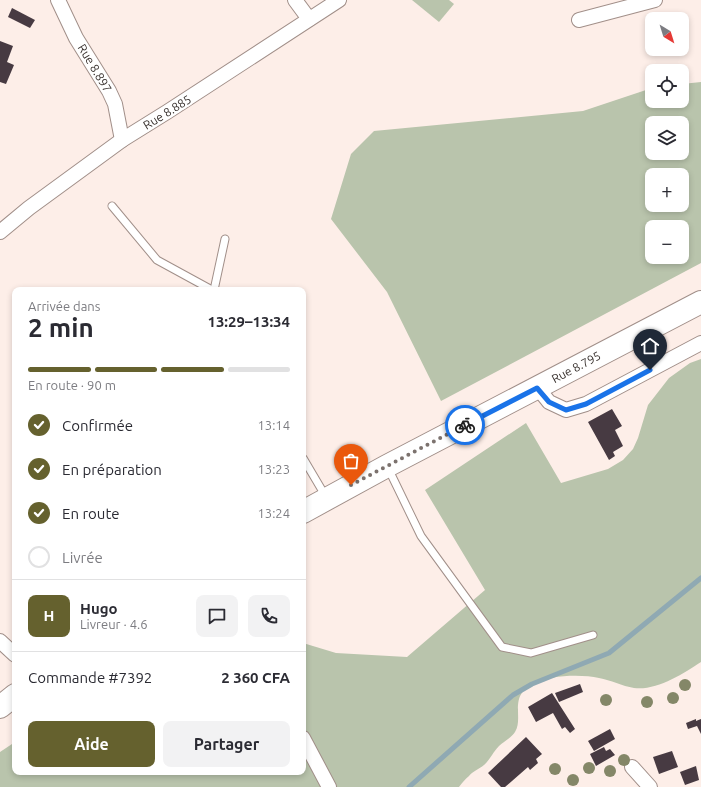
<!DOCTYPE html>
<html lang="fr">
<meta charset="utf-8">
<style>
body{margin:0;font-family:Ubuntu,sans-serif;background:#f2f2f3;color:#2b2b33;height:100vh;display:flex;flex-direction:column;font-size:15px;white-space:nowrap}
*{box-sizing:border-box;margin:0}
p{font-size:13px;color:#7c7c81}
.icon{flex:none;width:22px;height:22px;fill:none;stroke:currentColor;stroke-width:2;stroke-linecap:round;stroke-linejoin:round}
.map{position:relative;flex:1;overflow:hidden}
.details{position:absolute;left:12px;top:287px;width:294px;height:488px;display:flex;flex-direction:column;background:#fff;border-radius:8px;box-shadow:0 2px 6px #0003}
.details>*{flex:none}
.needle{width:26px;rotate:142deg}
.fabs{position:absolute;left:645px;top:12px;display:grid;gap:8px}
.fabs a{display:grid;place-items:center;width:44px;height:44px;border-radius:8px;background:#fff;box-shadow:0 2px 6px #0003;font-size:20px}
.pin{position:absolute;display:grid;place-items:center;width:34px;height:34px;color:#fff;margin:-41px -17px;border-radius:50% 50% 50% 0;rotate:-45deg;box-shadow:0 0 4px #0007}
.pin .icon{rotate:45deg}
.courier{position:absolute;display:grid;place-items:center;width:40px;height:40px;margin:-20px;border:3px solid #1a73e8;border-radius:50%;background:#fff;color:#222;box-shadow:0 1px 5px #0007}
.overview em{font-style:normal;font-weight:600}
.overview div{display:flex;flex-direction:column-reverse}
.overview{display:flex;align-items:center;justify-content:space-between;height:68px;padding:0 16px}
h1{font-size:26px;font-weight:600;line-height:30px}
.bar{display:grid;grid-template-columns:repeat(4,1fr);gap:6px 4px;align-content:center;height:48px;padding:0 16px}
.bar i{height:5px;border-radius:3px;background:#e1e1e2}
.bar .active{background:#65612e}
.bar p{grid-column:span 4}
.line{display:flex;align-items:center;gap:10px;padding:0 16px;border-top:1px solid #e1e1e2}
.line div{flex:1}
.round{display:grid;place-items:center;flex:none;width:42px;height:42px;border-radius:8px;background:#f2f2f3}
ol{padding:0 16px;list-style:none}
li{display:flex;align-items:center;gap:12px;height:44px}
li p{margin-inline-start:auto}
li .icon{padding:4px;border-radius:50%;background:#65612e;color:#fff;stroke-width:4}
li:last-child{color:#7c7c81}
li i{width:22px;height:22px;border:2px solid #e1e1e2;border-radius:50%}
.action{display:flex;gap:8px;margin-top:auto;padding:8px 16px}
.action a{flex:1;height:46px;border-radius:8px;background:#65612e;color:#fff;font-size:16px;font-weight:600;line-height:46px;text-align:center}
.action a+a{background:#f2f2f3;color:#2b2b33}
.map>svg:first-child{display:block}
.green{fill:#b9c4ac;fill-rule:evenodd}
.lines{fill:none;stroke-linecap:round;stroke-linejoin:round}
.stream{stroke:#8fa9b3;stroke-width:5}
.building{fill:#473a42}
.lane-casing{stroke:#a18f89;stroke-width:9}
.street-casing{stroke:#a18f89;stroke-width:16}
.highway-casing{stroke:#a18f89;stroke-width:24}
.lane{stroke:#fff;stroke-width:7}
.street{stroke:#fff;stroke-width:14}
.highway{stroke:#fff;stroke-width:22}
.tree{fill:#848768}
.done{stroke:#7c726e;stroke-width:4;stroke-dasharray:0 7.2}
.route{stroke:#1a73e8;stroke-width:5}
.labels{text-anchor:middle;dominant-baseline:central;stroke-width:4;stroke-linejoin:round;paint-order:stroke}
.street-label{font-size:12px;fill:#37302d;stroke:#fff}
</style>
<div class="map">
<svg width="701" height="787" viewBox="0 0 701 787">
<rect width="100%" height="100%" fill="#fdeee8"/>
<!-- green -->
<g class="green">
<path d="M412 0H449L454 4 439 22Z"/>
<path d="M701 82V263L441 401 387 292 331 219 351 154 374 131 583 111 652 88V101H682V84ZM652 123H682V153H652ZM652 175H682V205H652ZM652 227H682V257H652Z"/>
<path d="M701 359V662C683 674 656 691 634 688 622 686 611 680 599 678 581 674 549 675 533 684 508 696 524 718 515 732 511 738 503 742 499 746 493 752 490 760 484 765 479 769 473 771 469 776 465 779 462 783 459 787H0V752L15 742V772H303V643L336 653 407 657 485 590 425 490 526 423 561 483 608 469 623 460 633 449 638 438 648 405 669 378 690 363Z"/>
</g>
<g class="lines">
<!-- stream -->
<path class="stream" d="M409 787 513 695 532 684 609 653 701 578"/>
</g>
<!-- building -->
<g class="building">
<path d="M12 8 35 20 30 28 8 17Z"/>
<path d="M0 41 13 46 7 62 14 65 6 84 0 82Z"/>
<path d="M612 409 622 426 615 430 623 446 613 452 615 456 609 460 588 422Z"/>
<path d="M580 684 583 692 559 702 555 693Z"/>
<path d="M552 693 575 729 570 733 565 727 562 729 553 713 536 722 528 707Z"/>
<path d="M696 719V721L701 719V734L697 726 688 729 686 723Z"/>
<path d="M610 729 615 739 594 751 588 741Z"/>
<path d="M526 737 542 754 536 759 538 763 530 770 528 767 505 787H501L488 773Z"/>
<path d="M604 747 606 751 610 749 615 755 596 766 590 754Z"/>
<path d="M672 751 678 767 659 774 653 757Z"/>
<path d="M696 766 699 780 685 785 680 772Z"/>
</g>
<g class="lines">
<defs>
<g id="lane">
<path d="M112 206 157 260 212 290"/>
<path d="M214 290 225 239"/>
<path d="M303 458 326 497"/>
<path d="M388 468 421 536 502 647 531 653 593 635"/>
</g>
<g id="street">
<path d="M58 0 76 38 109 91 115 104 122 140"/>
<path d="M295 0 309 19"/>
<path d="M579 20 655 0"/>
<path d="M0 232 29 208 122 140 167 112 339 0"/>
<path d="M537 387 549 402 566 410 586 404 701 343"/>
<path d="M0 641 15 655"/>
<path d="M303 738 329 787"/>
<path d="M632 767 650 787"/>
</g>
<g id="highway">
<path d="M303 512 387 466 701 302"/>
<path d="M0 707 15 695"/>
</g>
</defs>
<!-- lane casing -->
<use href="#lane" class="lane-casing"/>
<!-- street casing -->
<use href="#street" class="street-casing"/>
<!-- highway casing -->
<use href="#highway" class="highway-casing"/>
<!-- lane -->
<use href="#lane" class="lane"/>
<!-- street -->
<use href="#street" class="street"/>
<!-- highway -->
<use href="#highway" class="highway"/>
</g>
<!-- trees -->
<g class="tree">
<circle cx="685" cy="685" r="6"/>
<circle cx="673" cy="698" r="6"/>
<circle cx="606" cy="700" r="6"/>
<circle cx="647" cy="702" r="6"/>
<circle cx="624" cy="760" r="6"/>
<circle cx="589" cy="768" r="6"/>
<circle cx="555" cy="769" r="6"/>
<circle cx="610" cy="771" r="6"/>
<circle cx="573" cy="780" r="6"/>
</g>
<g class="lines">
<!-- done -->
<path class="done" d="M351 485 465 425"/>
<!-- route -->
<path class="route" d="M465 425 537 388 549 402 566 410 586 404 650 370"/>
</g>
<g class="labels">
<!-- street labels -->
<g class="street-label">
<text transform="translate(95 68) rotate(59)">Rue 8.897</text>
<text transform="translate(167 112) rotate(-32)">Rue 8.885</text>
<text transform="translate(576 367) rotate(-28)">Rue 8.795</text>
</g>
</g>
</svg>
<div class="fabs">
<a><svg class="needle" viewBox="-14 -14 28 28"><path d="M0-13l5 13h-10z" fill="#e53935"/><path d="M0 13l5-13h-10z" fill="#7c7c81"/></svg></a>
<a><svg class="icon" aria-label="locate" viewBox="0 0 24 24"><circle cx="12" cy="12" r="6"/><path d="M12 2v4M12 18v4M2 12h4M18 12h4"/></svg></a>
<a><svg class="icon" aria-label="layers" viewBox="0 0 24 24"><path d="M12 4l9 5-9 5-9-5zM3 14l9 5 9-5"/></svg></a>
<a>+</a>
<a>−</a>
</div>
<div class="pin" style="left:351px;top:485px;background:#ea580c"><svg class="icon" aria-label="bag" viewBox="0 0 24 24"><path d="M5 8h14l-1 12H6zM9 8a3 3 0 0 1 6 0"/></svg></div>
<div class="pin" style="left:650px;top:370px;background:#1f2937"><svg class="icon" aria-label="home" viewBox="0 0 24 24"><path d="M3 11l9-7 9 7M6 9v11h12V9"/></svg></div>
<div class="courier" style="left:465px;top:425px"><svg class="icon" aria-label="bike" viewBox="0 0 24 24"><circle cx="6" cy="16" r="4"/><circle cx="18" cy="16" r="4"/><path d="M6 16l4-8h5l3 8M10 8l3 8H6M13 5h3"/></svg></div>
<section class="details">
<div class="overview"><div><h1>2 min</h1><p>Arrivée dans</p></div><em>13:29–13:34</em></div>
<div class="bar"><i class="active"></i><i class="active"></i><i class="active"></i><i></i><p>En route · 90 m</p></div>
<ol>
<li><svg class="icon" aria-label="check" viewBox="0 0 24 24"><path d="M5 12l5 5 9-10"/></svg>Confirmée<p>13:14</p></li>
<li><svg class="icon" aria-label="check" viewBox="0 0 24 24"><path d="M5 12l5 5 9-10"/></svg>En préparation<p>13:23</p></li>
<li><svg class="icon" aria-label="check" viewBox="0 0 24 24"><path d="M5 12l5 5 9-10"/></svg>En route<p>13:24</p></li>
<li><i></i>Livrée</li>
</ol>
<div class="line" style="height:72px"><b class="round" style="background:#65612e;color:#fff">H</b><div><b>Hugo</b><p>Livreur · 4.6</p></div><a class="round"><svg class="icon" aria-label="chat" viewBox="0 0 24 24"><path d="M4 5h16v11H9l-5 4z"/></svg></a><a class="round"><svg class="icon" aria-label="phone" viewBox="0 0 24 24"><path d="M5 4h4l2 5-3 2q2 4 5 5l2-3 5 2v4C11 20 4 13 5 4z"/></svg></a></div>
<div class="line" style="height:52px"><div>Commande #7392</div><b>2 360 CFA</b></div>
<div class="action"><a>Aide</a><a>Partager</a></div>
</section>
</div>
